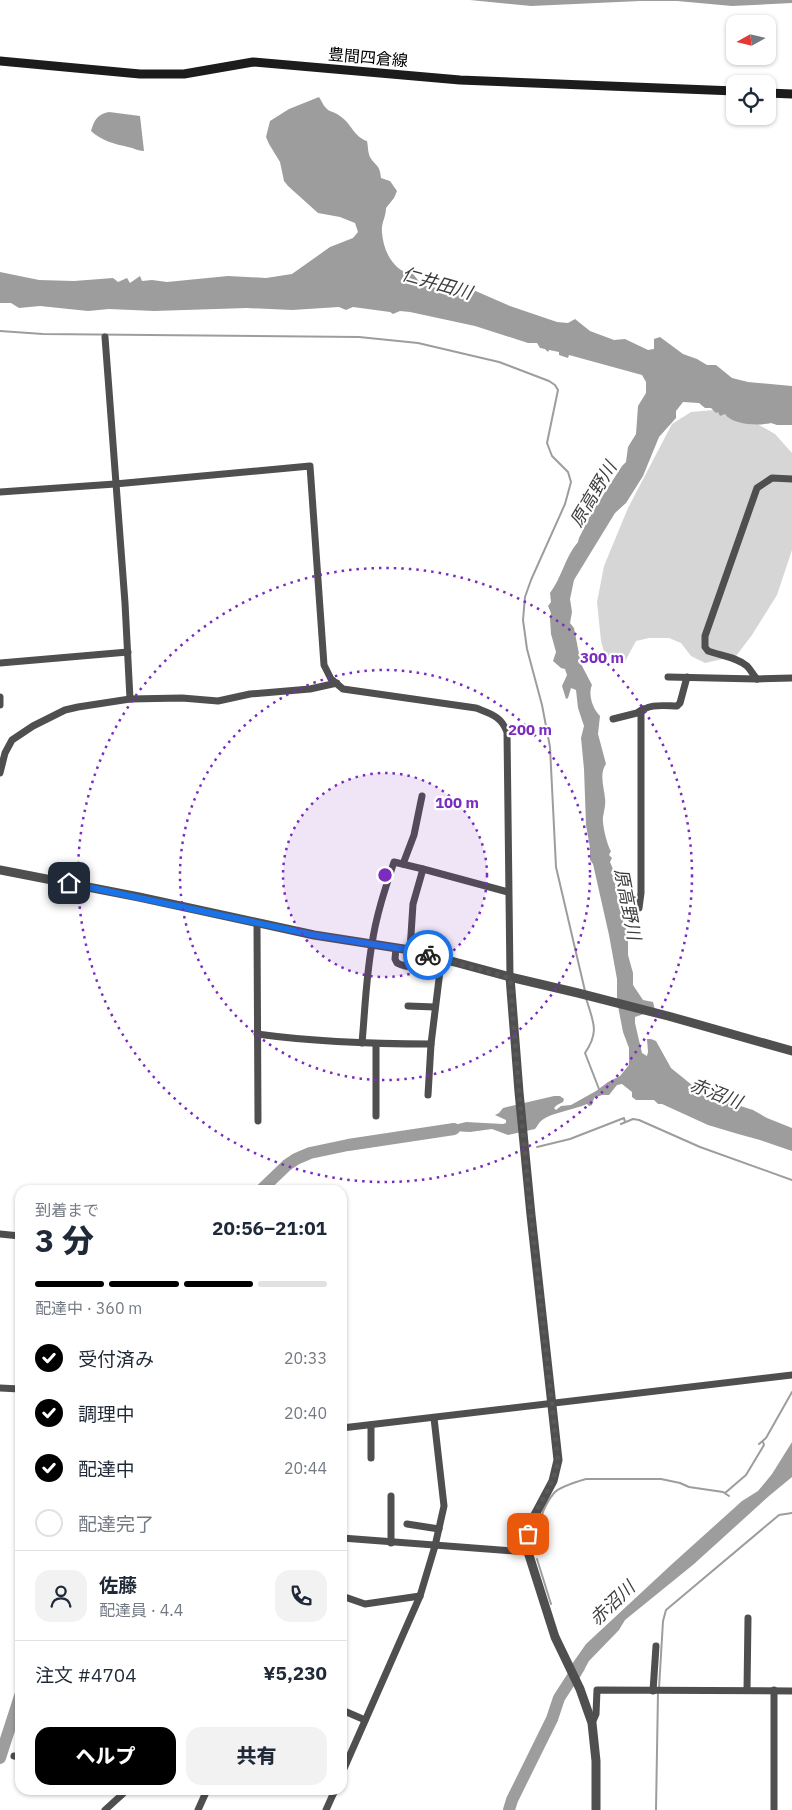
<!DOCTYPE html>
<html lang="ja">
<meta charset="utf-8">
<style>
body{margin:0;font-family:"IBM Plex Sans","Noto Sans JP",sans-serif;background:#f2f2f3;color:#1f2937;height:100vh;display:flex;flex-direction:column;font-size:19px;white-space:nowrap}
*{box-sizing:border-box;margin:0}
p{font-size:16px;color:#747a83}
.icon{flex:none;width:28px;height:28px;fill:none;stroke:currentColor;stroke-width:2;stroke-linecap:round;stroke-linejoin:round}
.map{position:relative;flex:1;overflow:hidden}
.details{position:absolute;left:15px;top:1185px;width:332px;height:610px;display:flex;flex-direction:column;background:#fff;border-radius:15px;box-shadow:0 1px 4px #0004}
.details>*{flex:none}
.needle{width:32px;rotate:262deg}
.buttons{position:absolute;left:726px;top:15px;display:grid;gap:10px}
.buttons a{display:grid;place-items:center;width:50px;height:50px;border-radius:10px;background:#fff;box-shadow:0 1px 4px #0004;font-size:25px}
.pin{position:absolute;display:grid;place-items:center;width:42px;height:42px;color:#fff;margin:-21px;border-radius:10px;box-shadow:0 2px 8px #0006}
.courier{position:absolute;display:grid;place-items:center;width:50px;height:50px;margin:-25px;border:4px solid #1a73e8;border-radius:50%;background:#fff;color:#222;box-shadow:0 1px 6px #0007}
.headline em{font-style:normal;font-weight:800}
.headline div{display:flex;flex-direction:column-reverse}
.headline{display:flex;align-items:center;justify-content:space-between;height:85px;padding:0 20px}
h1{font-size:32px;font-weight:800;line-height:38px}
.bar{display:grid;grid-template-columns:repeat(4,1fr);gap:8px 5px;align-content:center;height:60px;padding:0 20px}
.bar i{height:6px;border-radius:4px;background:#e0e1e3}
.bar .active{background:#000}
.bar p{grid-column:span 4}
.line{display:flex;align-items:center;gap:12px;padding:0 20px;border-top:1px solid #e0e1e3}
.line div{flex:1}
.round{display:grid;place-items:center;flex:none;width:52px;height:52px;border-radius:15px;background:#f2f2f3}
ol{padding:0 20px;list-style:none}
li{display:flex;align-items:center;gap:15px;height:55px}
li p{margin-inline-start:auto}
li .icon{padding:5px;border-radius:50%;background:#000;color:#fff;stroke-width:4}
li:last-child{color:#747a83}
li i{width:28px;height:28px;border:2px solid #e0e1e3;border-radius:50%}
.button{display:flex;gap:10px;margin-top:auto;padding:10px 20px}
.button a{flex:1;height:58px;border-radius:15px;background:#000;color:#fff;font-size:20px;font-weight:800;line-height:58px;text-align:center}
.button a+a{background:#f2f2f3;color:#1f2937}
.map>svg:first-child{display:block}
.green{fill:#d6d6d6}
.water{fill:#9d9d9d}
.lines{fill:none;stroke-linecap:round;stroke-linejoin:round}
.stream{stroke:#9d9d9d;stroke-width:2}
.river{stroke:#9d9d9d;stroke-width:12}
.minor{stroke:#4f4f4f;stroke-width:7}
.tertiary{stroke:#4f4f4f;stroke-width:9}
.secondary{stroke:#1c1c1c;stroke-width:9}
.done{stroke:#595959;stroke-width:5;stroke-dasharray:0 9}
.route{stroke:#1a73e8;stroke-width:6}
.ring{fill:none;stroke:#7b2cbf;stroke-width:2.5;stroke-dasharray:2.5 5}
.labels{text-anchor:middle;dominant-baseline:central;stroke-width:4.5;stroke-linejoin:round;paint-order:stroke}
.street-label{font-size:16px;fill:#000;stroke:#fff}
.water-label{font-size:18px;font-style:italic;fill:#3e3e3e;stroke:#fff}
.centre{fill:#7b2cbf;stroke:#fff;stroke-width:2.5}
.ring-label{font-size:15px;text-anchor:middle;font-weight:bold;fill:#7b2cbf;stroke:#fff;stroke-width:4.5;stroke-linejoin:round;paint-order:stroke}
</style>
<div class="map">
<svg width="792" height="1810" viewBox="0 0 792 1810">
<rect width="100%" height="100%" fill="#fff"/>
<!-- green -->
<path class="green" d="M714 410 740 414 775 434 792 453V550L777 595 752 635 736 656 705 663 691 656 681 643 669 638H649L636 641 623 665 605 655 601 641 597 602 604 566 628 508 672 424 691 412Z"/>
<!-- water -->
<g class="water">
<path d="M470 0H792V3L732 6 677 1H640L531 6Z"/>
<path d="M319 97C321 100 323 105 326 108 329 112 336 112 340 116 351 123 354 137 367 141 368 146 368 153 370 157 375 166 380 164 381 178L390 181 397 191 394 198 386 208C386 217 381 223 382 232 383 250 393 272 413 274L422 285 437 288 444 287 471 289 510 306 557 322 568 323 575 319 590 331 614 340 625 339 648 350 654 349V339L660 337 683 354 697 359 707 365H716L732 378 748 382 792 386V425H777L771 423C760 426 732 425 725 414L720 416 718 412 716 413 711 408H705L699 403 683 402 676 411V418L659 437 643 476 626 503 615 513 574 580 570 599 572 612 570 623 574 628 581 664 592 685C588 694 592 708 600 716L598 734 606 764C599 774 604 787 605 798 606 804 604 811 603 817 602 824 607 845 611 851L609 855 612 858 610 862 613 869 611 873 615 879 614 882 617 887 616 891 624 925 628 932V955L633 973V985L643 1000 653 1002 655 1010 635 1017V1023L642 1053 647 1056 648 1052 647 1039H651L656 1041 671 1068 703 1094 753 1110 767 1118 792 1128V1151L760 1140 738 1134 708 1125 662 1104H658L654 1100H636L632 1097V1092L622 1084 617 1085 609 1095H602L594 1098 592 1105 589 1106 587 1104C574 1110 548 1113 540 1122 538 1124 537 1127 535 1129L508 1135 492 1129 470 1132 452 1131 431 1135 454 1125 466 1122 503 1124 506 1123V1120L495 1115 499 1113 503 1108 554 1096H560L564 1099 563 1102 557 1105 554 1108 556 1110 561 1106 571 1105 596 1091 608 1082 620 1076 629 1065V1048L623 1032 617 1001V979L609 935 593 864 590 860V848L586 825 584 769 581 738 584 726 578 708 576 690 571 688 568 698 566 699 562 686 567 675 565 669 561 668 553 661 556 652 551 634 550 619 551 613 548 606 551 602 550 593C562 577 565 557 578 542L579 538 591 514 622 466 626 462 628 447 636 434 638 406 646 393V382L642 375 569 355 568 358 559 355V352L549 350 548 352 545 349 540 348 537 343H528L475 326 410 312 400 311 393 314 390 312 353 307 346 310 339 307 292 310 247 308 154 311 109 309 88 311 40 306 19 308 11 303H0V272L39 280 74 281 113 278 118 282 127 278 130 283 140 276 142 281 152 280 167 282 228 276 266 278 292 274 330 247 353 238 358 232 355 223 340 217 318 213 288 186 284 181 280 162 269 144 266 137 270 121 289 109Z"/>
<path d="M109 112 140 116 144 151C138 151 134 148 128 147 115 144 102 141 91 131 94 121 97 114 109 112Z"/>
<path d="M792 1442V1477L769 1496 694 1564 625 1620 619 1630 589 1661 579 1679 572 1664 586 1644 671 1565 742 1501 758 1491 772 1474Z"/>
</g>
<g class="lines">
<!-- stream -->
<g class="stream">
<path d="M0 331 43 334 359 337 418 343 499 362 549 381 555 385 558 390 547 443 552 456 568 472 571 482 565 504 531 580 525 597 523 620 527 649 542 705 550 747 556 867 585 991"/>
<path d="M586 998C593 1022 600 1031 585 1053L599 1089"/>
<path d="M621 1124 633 1119 639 1120 700 1147 792 1180"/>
<path d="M537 1147 570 1139 624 1118 625 1122"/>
<path d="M759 1444 766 1438 792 1392"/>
<path d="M725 1493 746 1475 764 1445 763 1442"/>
<path d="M535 1547C535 1530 543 1506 554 1493 559 1487 579 1481 586 1479H661L680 1483 689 1487 723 1492 729 1496"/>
<path d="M537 1559 551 1604"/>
<path d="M659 1688 663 1621 666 1610 779 1515 792 1513"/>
<path d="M656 1810 658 1692"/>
</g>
<!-- river -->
<g class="river">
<path d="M261 1190 287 1165 296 1159 310 1153 348 1145 454 1129"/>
<path d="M0 1758 20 1696"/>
<path d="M509 1810 512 1800 552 1719 559 1698 579 1667"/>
</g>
<!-- minor -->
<g class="minor">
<path d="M105 337 125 603 130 699"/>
<path d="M0 492 115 484 310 466 324 665 331 679 343 689 476 708C491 714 501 716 507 732L510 977"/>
<path d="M0 663 128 652"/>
<path d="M668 677 757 679 792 678"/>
<path d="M757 679C753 675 751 670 747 666 736 657 722 656 708 651L705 647V636L757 488 772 478 792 479"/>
<path d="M0 697V705"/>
<path d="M613 719 637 713 643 709"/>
<path d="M0 773 5 753 12 740 33 726 65 710 78 707 130 699 182 698 218 701 250 694 310 689 337 683"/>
<path d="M403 864 414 835 422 796"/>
<path d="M639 908 641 893V713C646 703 666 706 677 706L680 703 687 677"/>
<path d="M257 923 258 1121"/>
<path d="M396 948 395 959 397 963C410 969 421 968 429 955"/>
<path d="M410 950 413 904 423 869"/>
<path d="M408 1006 435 1007"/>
<path d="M257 1034C315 1042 373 1044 431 1044"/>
<path d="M362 1043C365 1010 366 977 372 944 376 916 385 889 394 862L423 869 508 892"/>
<path d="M376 1044V1116"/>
<path d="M428 1095 431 1044 440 971 443 959"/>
<path d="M0 1234 20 1236"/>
<path d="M0 1388 20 1389"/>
<path d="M342 1428 792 1375"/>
<path d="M371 1458V1425"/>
<path d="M407 1524 439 1529"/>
<path d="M342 1538 528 1552"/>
<path d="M391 1543V1496"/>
<path d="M342 1596 365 1604 420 1596"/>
<path d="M747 1690 748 1618"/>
<path d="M653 1691 656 1646"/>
<path d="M342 1710 365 1720"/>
<path d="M592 1723 596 1714 597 1690 792 1691"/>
<path d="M14 1756 20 1757"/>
<path d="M342 1773 420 1596 435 1546 444 1506 434 1418"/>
<path d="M105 1810 127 1790"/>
<path d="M198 1810 207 1790"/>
<path d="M326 1810 335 1790"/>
<path d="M774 1810V1690"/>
</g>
<!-- tertiary -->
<g class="tertiary">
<path d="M0 870 139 897 314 935 410 950 510 977 578 993 668 1016 792 1051"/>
<path d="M510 977 519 1092 531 1215 558 1460 553 1481 529 1526 528 1552 555 1637 580 1689 592 1723 596 1761V1810"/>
</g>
<!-- secondary -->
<g class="secondary">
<path d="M0 61 140 74H184L253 62 460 80 735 91"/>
<path d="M768 93 792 94"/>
</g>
</g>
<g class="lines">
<!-- done -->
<path class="done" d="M428 955 510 978 519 1092 531 1215 558 1460C555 1488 533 1507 528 1534"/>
<!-- route -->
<path class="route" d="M69 883 314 935 410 950 428 955"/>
</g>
<!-- distance rings -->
<circle cx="385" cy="875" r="102" fill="#7b2cbf" fill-opacity=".12"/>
<g class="ring">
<circle cx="385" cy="875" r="102"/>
<circle cx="385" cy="875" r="205"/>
<circle cx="385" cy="875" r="307"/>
</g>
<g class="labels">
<!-- street labels -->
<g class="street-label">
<text transform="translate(368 57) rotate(5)">豊間四倉線</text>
</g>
<!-- water labels -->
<g class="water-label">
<text transform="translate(437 283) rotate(16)">仁井田川</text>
<text transform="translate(593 494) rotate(-59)">原高野川</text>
<text transform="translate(628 904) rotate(79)">原高野川</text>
<text transform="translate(716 1093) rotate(21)">赤沼川</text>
<text transform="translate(612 1603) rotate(-44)">赤沼川</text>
</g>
</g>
<circle cx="385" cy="875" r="8" class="centre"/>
<g class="ring-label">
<text x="602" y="663">300 m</text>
<text x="530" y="735">200 m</text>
<text x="457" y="808">100 m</text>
</g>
</svg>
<div class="buttons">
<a><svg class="needle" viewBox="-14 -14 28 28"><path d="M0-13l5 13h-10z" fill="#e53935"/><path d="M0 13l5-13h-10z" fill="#747a83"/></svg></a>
<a><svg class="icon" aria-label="locate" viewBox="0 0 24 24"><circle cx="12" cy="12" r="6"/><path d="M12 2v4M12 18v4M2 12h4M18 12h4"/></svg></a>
</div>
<div class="pin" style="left:528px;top:1534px;background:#ea580c"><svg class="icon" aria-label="bag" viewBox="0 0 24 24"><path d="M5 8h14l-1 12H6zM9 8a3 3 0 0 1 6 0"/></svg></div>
<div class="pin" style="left:69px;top:883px;background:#1f2937"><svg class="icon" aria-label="home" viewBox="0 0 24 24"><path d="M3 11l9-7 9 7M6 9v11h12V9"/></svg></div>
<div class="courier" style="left:428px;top:955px"><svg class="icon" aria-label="bike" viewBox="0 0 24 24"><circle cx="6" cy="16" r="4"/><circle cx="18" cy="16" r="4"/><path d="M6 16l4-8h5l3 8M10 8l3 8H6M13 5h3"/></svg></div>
<section class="details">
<div class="headline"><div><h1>3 分</h1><p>到着まで</p></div><em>20:56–21:01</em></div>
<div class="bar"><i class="active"></i><i class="active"></i><i class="active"></i><i></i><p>配達中 · 360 m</p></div>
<ol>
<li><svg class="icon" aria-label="check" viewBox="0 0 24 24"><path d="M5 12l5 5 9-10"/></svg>受付済み<p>20:33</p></li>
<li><svg class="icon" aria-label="check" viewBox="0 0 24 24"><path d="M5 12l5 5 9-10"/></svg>調理中<p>20:40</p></li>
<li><svg class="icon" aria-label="check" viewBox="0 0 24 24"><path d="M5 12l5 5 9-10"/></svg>配達中<p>20:44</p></li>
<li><i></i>配達完了</li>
</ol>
<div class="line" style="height:90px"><a class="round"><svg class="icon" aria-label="person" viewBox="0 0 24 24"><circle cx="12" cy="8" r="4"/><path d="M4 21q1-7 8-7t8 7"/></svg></a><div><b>佐藤</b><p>配達員 · 4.4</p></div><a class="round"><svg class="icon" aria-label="phone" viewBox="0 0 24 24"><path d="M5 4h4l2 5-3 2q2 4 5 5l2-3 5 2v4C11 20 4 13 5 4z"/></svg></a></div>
<div class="line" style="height:65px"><div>注文 #4704</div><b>¥5,230</b></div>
<div class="button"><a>ヘルプ</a><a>共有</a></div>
</section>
</div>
